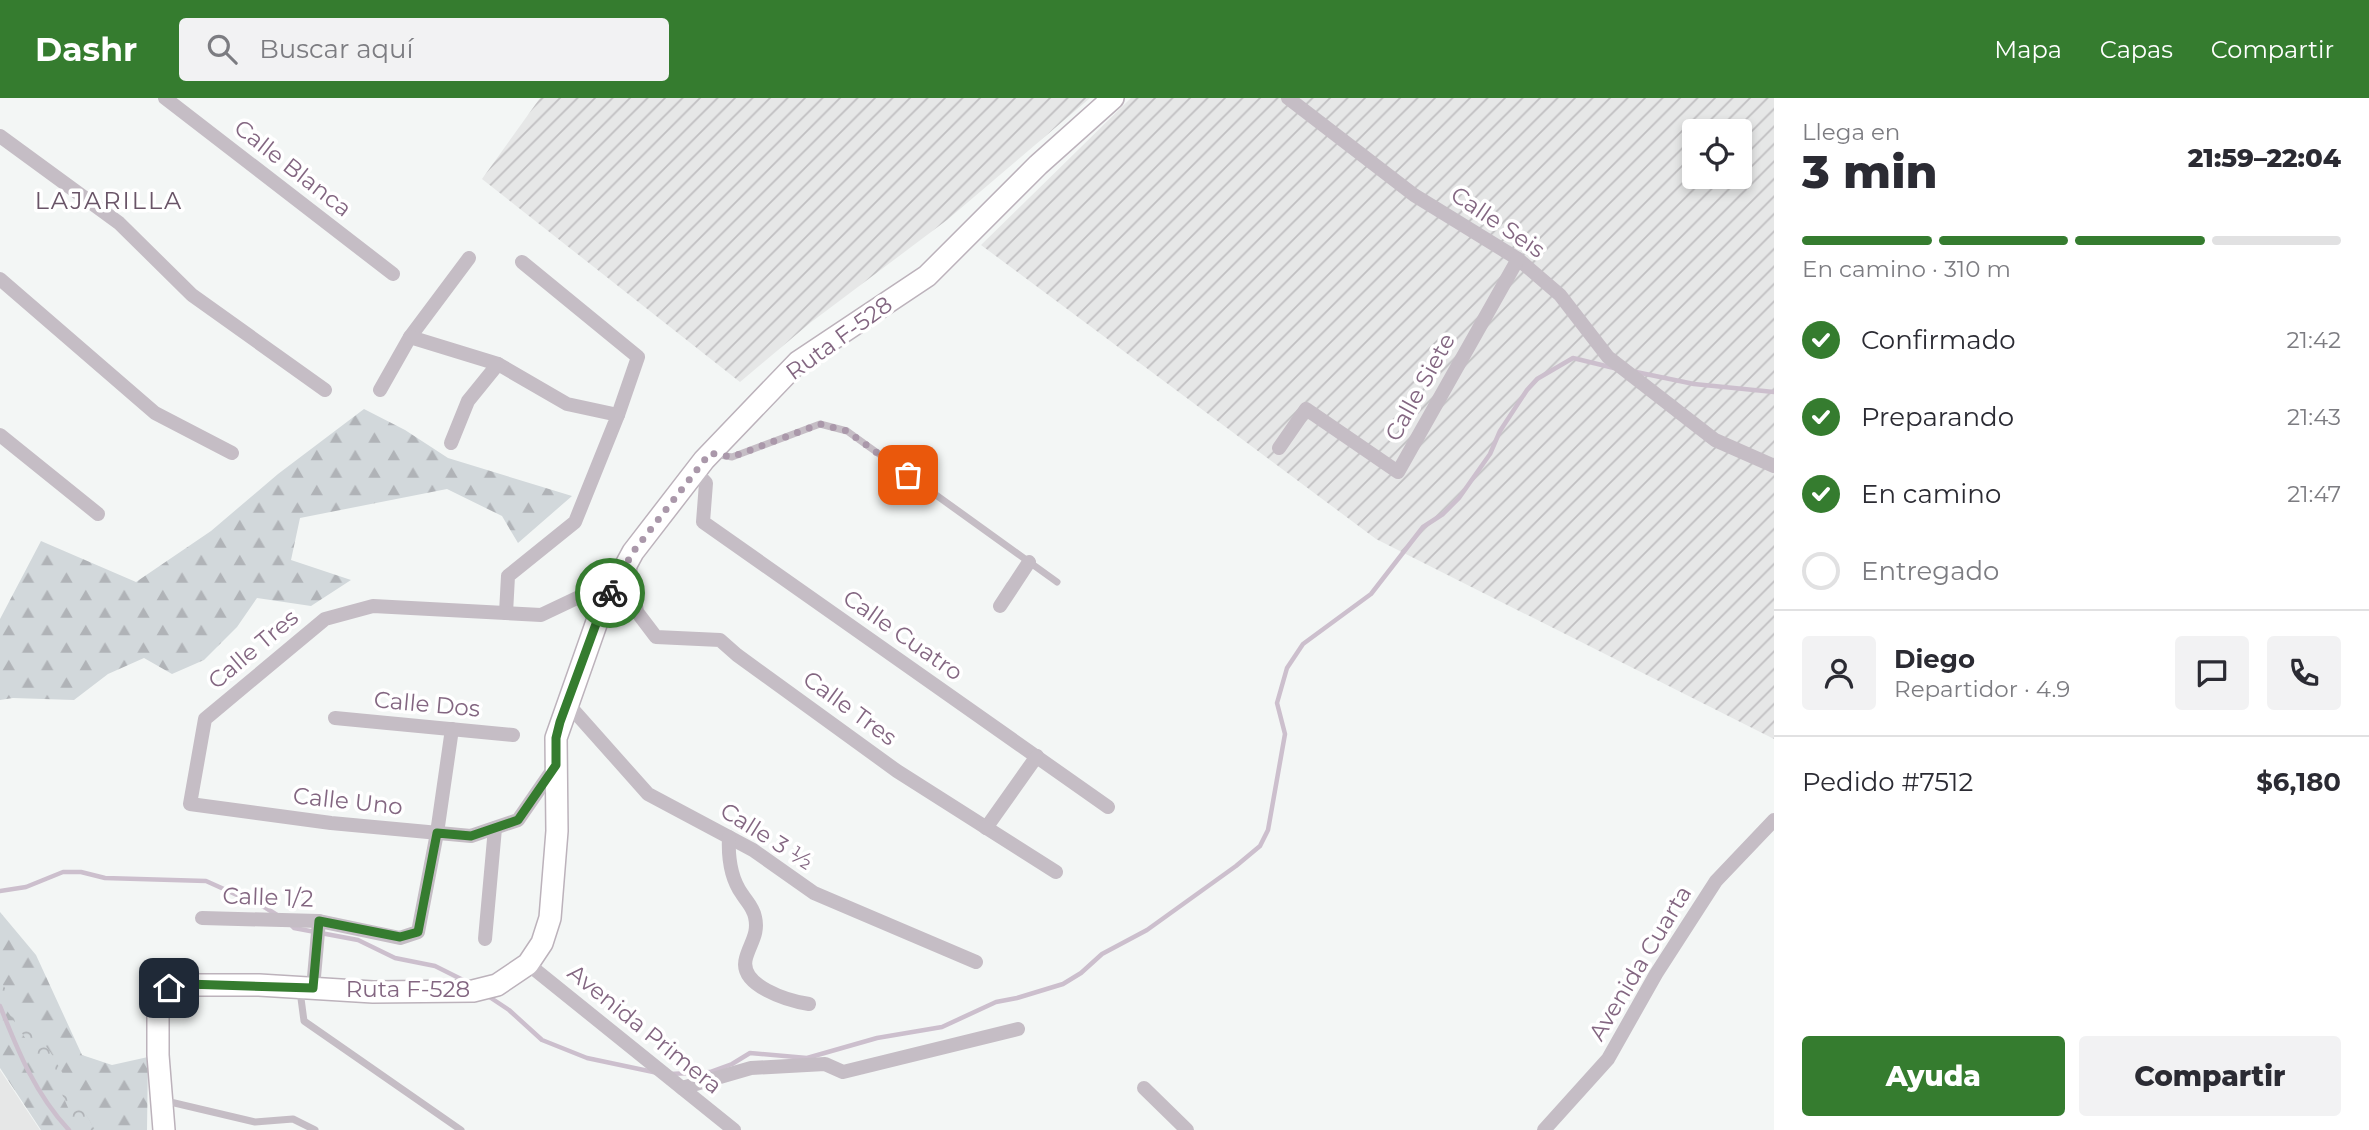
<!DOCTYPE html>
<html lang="es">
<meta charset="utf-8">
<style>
body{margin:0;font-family:Montserrat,sans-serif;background:#f2f2f3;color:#2b2b33;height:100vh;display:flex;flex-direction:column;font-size:26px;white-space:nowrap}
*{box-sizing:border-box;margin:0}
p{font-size:23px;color:#7c7c81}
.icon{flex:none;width:38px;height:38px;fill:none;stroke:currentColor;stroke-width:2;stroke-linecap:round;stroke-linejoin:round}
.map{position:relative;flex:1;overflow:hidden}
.drawer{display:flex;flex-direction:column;background:#fff;width:595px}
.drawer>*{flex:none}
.controls{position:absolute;left:1682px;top:21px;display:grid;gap:14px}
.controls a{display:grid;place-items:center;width:70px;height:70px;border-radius:7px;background:#fff;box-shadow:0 4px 10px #0003;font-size:35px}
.pin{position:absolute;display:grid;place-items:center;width:60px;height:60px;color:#fff;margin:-30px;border-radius:14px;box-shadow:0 4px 10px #0006}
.courier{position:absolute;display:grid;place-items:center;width:70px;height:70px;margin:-35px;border:5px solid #357c2f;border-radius:50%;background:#fff;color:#222;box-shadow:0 2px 9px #0007}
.head em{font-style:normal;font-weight:800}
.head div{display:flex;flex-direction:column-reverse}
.head{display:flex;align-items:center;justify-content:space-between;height:119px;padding:0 28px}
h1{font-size:46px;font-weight:800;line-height:52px}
.bar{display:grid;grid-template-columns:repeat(4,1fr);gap:10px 7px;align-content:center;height:84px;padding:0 28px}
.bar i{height:9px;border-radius:5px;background:#e1e1e2}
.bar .active{background:#357c2f}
.bar p{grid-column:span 4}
.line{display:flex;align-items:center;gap:18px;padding:0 28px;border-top:2px solid #e1e1e2}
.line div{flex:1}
.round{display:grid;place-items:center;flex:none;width:74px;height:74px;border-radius:7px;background:#f2f2f3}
ol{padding:0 28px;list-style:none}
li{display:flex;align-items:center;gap:21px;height:77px}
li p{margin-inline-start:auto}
li .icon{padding:7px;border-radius:50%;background:#357c2f;color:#fff;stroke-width:4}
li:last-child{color:#7c7c81}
li i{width:38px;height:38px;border:4px solid #e1e1e2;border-radius:50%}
.action{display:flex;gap:14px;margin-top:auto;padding:14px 28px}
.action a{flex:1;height:80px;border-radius:7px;background:#357c2f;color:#fff;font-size:28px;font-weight:800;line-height:80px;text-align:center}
.action a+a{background:#f2f2f3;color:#2b2b33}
header{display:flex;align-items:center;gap:42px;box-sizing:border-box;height:98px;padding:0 35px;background:#357c2f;color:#fff}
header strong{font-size:33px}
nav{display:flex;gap:38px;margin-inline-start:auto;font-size:24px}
.search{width:490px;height:63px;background:#f2f2f3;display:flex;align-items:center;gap:18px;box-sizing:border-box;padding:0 24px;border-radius:7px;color:#7c7c81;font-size:26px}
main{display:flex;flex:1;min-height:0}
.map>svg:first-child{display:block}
.built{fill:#e6e7e7}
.industrial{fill:url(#industrial-furrows);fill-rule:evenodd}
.forest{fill:url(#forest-firs)}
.park{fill:url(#park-crowns)}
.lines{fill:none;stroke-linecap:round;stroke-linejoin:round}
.stream{stroke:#ccbfcd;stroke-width:4.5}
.secondary-casing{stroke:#bcb2bb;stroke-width:24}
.lane{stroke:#c5bdc5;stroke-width:7}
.street{stroke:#c5bdc5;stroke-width:14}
.secondary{stroke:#fff;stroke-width:21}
.done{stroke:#aa98aa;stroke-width:7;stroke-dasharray:0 12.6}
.route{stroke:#357c2f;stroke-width:9}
.labels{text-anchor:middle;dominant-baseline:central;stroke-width:7;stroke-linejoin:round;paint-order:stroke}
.street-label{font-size:23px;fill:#836681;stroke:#fff}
.neighbourhood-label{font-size:24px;letter-spacing:2px;fill:#695467;stroke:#fff}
</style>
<header>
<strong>Dashr</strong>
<div class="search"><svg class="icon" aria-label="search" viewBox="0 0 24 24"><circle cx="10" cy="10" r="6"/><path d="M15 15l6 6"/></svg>Buscar aquí</div>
<nav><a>Mapa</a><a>Capas</a><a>Compartir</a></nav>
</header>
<main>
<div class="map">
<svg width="1774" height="1032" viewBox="0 0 1774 1032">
<defs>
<pattern id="industrial-furrows" width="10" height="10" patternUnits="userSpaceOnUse" patternTransform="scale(1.75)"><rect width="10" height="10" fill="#e6e7e7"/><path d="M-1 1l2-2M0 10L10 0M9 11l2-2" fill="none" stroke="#c0bfc1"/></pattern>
<pattern id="forest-firs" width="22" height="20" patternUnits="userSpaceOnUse" patternTransform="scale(1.75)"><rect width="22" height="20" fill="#d2d8db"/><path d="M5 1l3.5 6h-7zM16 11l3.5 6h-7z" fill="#b0b3b7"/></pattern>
<pattern id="park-crowns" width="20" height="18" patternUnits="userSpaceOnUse" patternTransform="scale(1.75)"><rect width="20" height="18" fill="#d2d8db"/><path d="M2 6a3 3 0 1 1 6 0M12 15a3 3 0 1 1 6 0" fill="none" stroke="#b0b3b7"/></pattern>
</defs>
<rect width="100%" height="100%" fill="#f3f6f5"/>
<!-- built -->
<path class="built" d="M0 972 40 1032H0Z"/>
<!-- industrial -->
<g class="industrial">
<path d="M540 0H1090L947 122 810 225 740 284 482 81Z"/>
<path d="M1131 0H1774V641L1376 441 981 147ZM1694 33H1740V79H1694Z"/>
</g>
<!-- forest -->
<g class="forest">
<path d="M364 311 405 332 448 360 572 398 518 445 502 418 447 391 300 420 291 462 351 482 311 508 257 500 237 529 204 562 172 576 144 560 108 576 74 602 13 600 0 602V521L41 443 136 484 211 433 278 376Z"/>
<path d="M0 814 36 857 82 957 112 967 148 959 147 1032H41L0 970Z"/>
</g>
<!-- park -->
<path class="park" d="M0 882 16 908 51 955 95 1032H78L61 994 0 902Z"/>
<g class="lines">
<!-- stream -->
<g class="stream">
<path d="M1636 274 1694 286 1774 294"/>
<path d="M0 793 26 789 63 774H81L105 780 206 783 266 810 277 817"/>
<path d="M290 826 294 830 358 842 395 860 435 868 469 885"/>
<path d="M488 898 509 912 542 942 587 960 658 975"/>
<path d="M0 908C18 953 35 996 69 1032"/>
<path d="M670 976 710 974 732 966 750 955 807 960 877 940 942 929 996 904 1017 900 1063 886 1081 875 1102 856 1147 832 1236 768 1260 748 1268 732 1285 636 1277 605 1287 570 1303 546 1371 496 1423 429 1443 416 1459 400 1490 356 1500 333 1527 292 1537 281 1573 260 1614 270"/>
</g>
<defs>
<path id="secondary" d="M164 1032 158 957V911L161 899 175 887H259L373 894 473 893 497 887 528 866 542 845 550 820 557 733 556 640 600 515 633 454 704 362 798 264 927 178 1038 67 1113 0"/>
</defs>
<!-- secondary casing -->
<use href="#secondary" class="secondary-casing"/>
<!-- lane -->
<g class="lane">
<path d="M714 356 732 359 820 326 847 333 1057 484"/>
<path d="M300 893 304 923 461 1032"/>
<path d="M166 1003 255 1024 293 1021 315 1032"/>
</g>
<!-- street -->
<g class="street">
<path d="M165 0 393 176"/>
<path d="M1288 0 1414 97 1518 161 1560 197 1608 259 1715 342 1774 368"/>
<path d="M0 38 119 125 192 197 325 292"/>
<path d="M522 164 638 259 618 317"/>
<path d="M0 181 155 315 232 355"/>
<path d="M410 239 469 160"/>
<path d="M380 292 410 239 498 266 567 306 618 317 575 424 508 478 506 515"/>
<path d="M0 337 98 416"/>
<path d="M451 345 468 303 498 266"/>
<path d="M1279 350 1306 311 1398 374 1518 161"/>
<path d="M695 373 706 385 703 424 1108 709"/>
<path d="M629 462 637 514 656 539 720 542 737 557 897 673 1056 774"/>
<path d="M1013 488 1000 508 1029 464"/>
<path d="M567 605 648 696 753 752 814 795 976 864"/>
<path d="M335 620 513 637"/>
<path d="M556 667 518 722 471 738 331 725 190 706 205 621 325 521 373 508 541 517 617 481"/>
<path d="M986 730 1037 658"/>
<path d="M729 739C728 759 730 779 742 796 747 804 753 809 755 819 759 836 750 845 746 860 738 888 789 903 809 906"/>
<path d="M202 820 319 823 400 840 418 834 437 735 452 631"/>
<path d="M485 841 495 730"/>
<path d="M528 866 734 1032"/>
<path d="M313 890 319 823"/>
<path d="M682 990 751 970 825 966 843 974 1018 931"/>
<path d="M1144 990 1187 1032"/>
<path d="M1544 1032 1608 961 1656 876 1716 783 1774 722"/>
</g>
<!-- secondary -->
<use href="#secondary" class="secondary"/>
</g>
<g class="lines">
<!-- done -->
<path class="done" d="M610 495 633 454 710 355 732 359 820 326 847 333 908 377"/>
<!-- route -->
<path class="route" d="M169 890 186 886 313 890 319 823 400 839 418 834 437 735 471 738 518 722 556 667V640L560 624 600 515 610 495"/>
</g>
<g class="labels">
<!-- street labels -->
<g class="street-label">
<text transform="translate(293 70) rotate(38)">Calle Blanca</text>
<text transform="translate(1498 124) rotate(34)">Calle Seis</text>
<text transform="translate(839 240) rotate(-36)">Ruta F-528</text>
<text transform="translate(1420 289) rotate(-61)">Calle Siete</text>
<text transform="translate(903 537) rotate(35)">Calle Cuatro</text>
<text transform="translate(253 551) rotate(-40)">Calle Tres</text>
<text transform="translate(427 606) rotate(5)">Calle Dos</text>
<text transform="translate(850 610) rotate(36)">Calle Tres</text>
<text transform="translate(348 703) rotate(6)">Calle Uno</text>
<text transform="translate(767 738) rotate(32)">Calle 3 ½</text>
<text transform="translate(268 799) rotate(2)">Calle 1/2</text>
<text transform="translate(1640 865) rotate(-59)">Avenida Cuarta</text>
<text x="408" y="891">Ruta F-528</text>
<text transform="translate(645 931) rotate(39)">Avenida Primera</text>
</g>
<!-- neighbourhood labels -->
<g class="neighbourhood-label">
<text x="109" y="102">LAJARILLA</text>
</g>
</g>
</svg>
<div class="controls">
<a><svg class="icon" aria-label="locate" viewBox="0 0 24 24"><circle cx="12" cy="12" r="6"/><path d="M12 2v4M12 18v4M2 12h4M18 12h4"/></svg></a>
</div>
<div class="pin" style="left:908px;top:377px;background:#ea580c"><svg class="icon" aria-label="bag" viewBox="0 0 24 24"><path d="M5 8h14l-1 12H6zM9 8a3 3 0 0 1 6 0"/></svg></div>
<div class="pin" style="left:169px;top:890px;background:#1f2937"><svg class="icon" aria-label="home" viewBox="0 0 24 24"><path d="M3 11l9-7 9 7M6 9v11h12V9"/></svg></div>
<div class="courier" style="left:610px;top:495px"><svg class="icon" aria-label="bike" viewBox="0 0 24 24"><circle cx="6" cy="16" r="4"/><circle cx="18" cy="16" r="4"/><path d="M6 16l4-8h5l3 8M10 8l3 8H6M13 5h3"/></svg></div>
</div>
<section class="drawer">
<div class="head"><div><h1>3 min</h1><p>Llega en</p></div><em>21:59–22:04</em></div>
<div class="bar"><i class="active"></i><i class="active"></i><i class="active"></i><i></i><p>En camino · 310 m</p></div>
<ol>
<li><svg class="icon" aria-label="check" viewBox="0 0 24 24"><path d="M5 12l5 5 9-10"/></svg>Confirmado<p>21:42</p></li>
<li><svg class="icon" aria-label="check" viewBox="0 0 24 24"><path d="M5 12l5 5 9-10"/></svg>Preparando<p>21:43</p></li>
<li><svg class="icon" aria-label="check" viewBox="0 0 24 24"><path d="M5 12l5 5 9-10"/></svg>En camino<p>21:47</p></li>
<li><i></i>Entregado</li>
</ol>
<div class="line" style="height:126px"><a class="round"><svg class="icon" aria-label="person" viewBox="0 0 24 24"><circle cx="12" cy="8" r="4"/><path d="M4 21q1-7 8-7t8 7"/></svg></a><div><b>Diego</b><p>Repartidor · 4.9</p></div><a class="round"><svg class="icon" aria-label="chat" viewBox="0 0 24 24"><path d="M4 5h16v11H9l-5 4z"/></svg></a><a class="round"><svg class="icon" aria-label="phone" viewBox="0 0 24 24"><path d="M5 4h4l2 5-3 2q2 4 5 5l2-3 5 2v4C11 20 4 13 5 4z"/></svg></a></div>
<div class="line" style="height:91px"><div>Pedido #7512</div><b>$6,180</b></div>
<div class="action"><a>Ayuda</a><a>Compartir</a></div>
</section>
</main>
